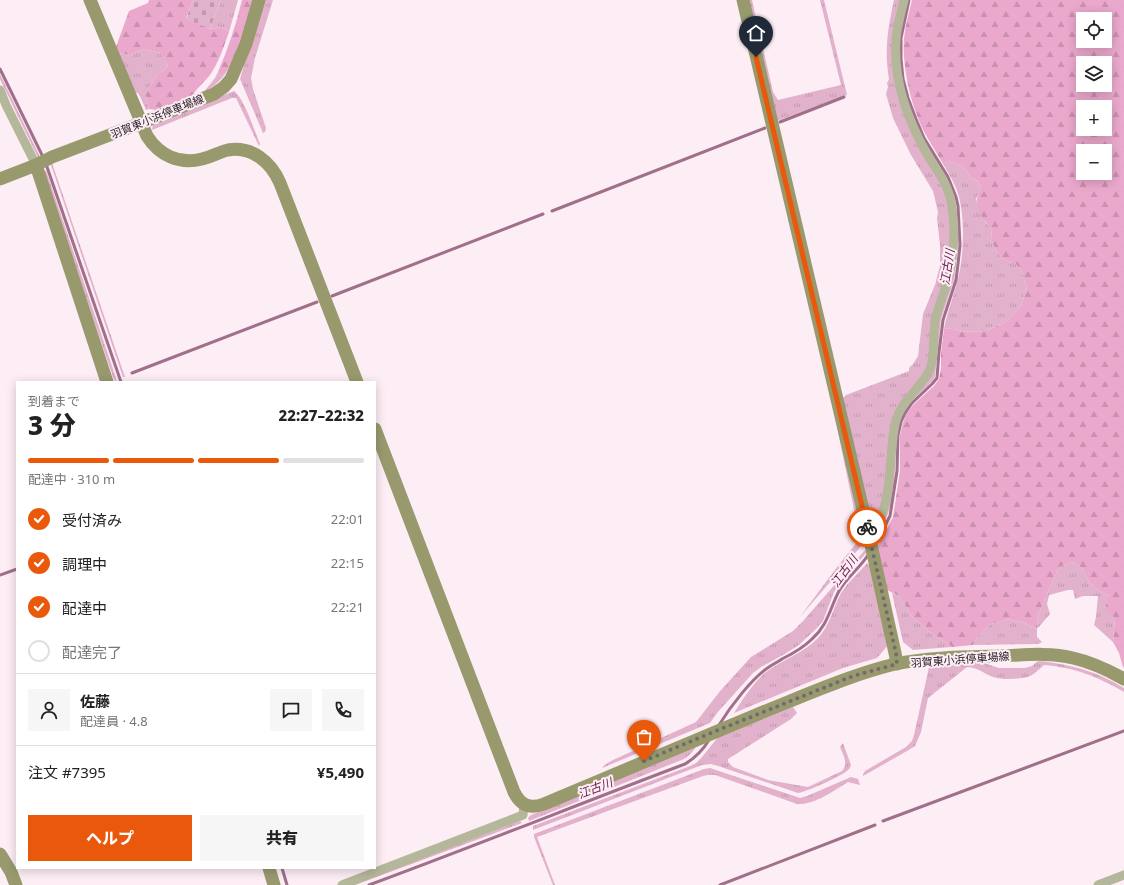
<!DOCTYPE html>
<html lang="ja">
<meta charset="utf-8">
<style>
body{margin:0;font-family:"Noto Sans","Noto Sans JP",sans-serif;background:#f6f6f6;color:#222;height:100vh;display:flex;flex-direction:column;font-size:15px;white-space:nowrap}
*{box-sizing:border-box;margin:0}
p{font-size:13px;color:#767676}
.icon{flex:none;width:22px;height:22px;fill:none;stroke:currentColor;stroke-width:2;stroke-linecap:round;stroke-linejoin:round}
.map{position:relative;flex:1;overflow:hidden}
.drawer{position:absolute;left:16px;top:381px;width:360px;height:488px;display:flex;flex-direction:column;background:#fff;border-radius:0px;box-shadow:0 2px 10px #0003}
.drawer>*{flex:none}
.buttons{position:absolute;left:1076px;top:12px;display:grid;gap:8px}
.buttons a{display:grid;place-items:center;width:36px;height:36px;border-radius:0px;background:#fff;box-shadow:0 2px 10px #0003;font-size:20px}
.pin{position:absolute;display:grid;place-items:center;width:34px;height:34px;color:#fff;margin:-41px -17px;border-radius:50% 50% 50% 0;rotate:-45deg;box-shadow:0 0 4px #0007}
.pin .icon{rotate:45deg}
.courier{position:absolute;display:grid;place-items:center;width:40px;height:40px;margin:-20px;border:3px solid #ea580c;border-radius:50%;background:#fff;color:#222;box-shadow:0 1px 5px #0007}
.overview em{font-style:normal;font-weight:800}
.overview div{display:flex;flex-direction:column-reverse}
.overview{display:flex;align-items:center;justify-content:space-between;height:68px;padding:0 12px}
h1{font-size:26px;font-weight:800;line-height:30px}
.bar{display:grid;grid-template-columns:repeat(4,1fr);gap:6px 4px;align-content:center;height:48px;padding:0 12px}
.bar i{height:5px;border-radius:3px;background:#e0e0e0}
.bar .selected{background:#ea580c}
.bar p{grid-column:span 4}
.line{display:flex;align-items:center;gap:10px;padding:0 12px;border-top:1px solid #e0e0e0}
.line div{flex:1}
.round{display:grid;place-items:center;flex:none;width:42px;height:42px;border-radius:0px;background:#f6f6f6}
ol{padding:0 12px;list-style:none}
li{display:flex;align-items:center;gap:12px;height:44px}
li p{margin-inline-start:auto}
li .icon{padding:4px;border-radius:50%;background:#ea580c;color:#fff;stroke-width:4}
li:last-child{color:#767676}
li i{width:22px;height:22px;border:2px solid #e0e0e0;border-radius:50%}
.action{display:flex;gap:8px;margin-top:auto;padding:8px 12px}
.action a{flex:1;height:46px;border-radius:0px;background:#ea580c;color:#fff;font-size:16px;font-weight:800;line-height:46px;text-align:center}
.action a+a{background:#f6f6f6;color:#222}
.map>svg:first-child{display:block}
.grass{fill:url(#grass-tufts)}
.forest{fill:url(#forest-firs);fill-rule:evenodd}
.cemetery{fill:url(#cemetery-stones)}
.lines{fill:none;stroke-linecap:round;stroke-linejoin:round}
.stream{stroke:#a0708b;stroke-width:3}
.street{stroke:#b5b79a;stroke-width:9}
.secondary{stroke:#989a6e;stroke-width:13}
.done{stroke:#73696e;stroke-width:4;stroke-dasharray:0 7.2}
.route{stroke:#ea580c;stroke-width:5}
.labels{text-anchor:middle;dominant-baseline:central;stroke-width:4;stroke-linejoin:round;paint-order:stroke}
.street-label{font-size:11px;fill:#282226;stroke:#fdedf5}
.water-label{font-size:12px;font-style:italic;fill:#641949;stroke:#fdedf5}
</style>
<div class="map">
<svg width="1124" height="885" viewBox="0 0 1124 885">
<defs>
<pattern id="grass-tufts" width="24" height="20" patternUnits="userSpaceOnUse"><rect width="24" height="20" fill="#e2b2cc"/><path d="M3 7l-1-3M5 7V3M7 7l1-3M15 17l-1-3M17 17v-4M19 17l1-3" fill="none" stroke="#c299af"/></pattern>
<pattern id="forest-firs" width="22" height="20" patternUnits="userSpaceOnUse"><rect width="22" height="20" fill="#eaa8cc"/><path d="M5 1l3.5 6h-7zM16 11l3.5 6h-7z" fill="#c990af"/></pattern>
<pattern id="cemetery-stones" width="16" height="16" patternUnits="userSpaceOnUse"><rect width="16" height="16" fill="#e2b2cc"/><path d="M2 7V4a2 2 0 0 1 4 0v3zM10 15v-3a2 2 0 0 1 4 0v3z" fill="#c299af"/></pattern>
</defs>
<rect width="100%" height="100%" fill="#fdedf5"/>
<!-- grass -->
<g class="grass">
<path d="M221 0H238L229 32 222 27 210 29Z"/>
<path d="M263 0H273L255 58 251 78 253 89 266 128 265 132 263 133 240 79Z"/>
<path d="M749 0H752L773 92 778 100 841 85 820 0H824L847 95 777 121Z"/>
<path d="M894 0H902L897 85 947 194 951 241 928 368 900 405 882 508 872 523 842 399 846 395 909 371V368L913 364 918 356 923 314 935 285 940 266V245L937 218 938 212 933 191 911 155 893 118 886 94 888 87 887 83 889 79C884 50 888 28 894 0Z"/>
<path d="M144 49 161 53 168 66 156 77 145 94 149 109 146 110 139 94 135 92 118 53 130 55Z"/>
<path d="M218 72 220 76 225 74C219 82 212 88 203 93L215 78Z"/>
<path d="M0 74 40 157 38 158 0 79Z"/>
<path d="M234 91C244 98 255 132 260 144L259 146 236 98H232L152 130 153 124Z"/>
<path d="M920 137 946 178 954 199 957 223V245L956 264 954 280 941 319 935 377C925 392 907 400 900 419 894 434 896 454 895 470 894 483 892 504 887 516 884 524 879 532 875 541L873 533C879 526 884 518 886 510 892 490 893 467 894 447 895 438 895 428 898 420 905 400 925 388 932 370 938 355 935 335 938 319 941 306 947 293 950 279 957 254 960 217 951 192 945 174 930 154 920 137Z"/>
<path d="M949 161 963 166 971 178 978 181 981 187 976 199 985 222 992 229 991 239 996 251 1004 260 1015 263 1021 270 1027 287 1021 306 1007 321 987 331 962 332 949 328 944 329C947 313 953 298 957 282 964 259 965 220 959 197 956 185 949 174 943 164Z"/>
<path d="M52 163 125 377H123L51 165Z"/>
<path d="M46 170 117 381 114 380 44 173Z"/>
<path d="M832 403 865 541 863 544 799 618C819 592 838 564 860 539L858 529Z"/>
<path d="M865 550 867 552 840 583 834 592 823 621 816 629 799 645 783 655 761 667 753 673 717 713 710 723 602 768 606 764 613 760 696 722 721 690 751 657 793 631 803 621Z"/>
<path d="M1073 562 1083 569 1089 582 1097 589 1109 596 1115 618 1113 642 1094 625 1096 617 1098 596H1083L1075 599 1073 590H1068L1049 595 1047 604 1050 614 1037 629V637L1042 642 1038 644 973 645 976 639 989 625 1008 619 1022 622 1037 629 1038 615 1059 567Z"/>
<path d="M867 563 871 568 888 645 877 658 843 668 734 713C743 699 753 683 766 672 782 660 803 653 817 639 830 626 833 608 841 593 848 582 859 573 867 563Z"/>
<path d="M892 593 899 596 911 615 931 633 947 643 952 647 913 650 903 642Z"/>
<path d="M1038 661C1070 664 1096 671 1124 688V692C1096 676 1076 668 1044 665 1030 678 1029 678 1010 679 1006 679 1001 679 997 678 986 676 979 667 967 667L928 698 921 732 915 746 907 751 863 776V774L865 771 906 747 912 741 914 735 929 667 984 663 999 668H1025L1032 666Z"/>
<path d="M793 707 797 713 791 719 728 759V762L733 767 768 780 808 787 842 771C849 763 843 755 840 747L843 743 851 765C850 767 850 769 848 770 844 775 804 793 798 793L718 766 711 764 702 765 533 830V826L690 766 696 763 702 757 719 736Z"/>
<path d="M697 745C694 751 690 755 684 759L529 821 528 818 531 815Z"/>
<path d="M710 768 800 798 807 796 851 777 858 779 860 785 848 782C833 791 815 805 797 804L715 775H708L703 776 537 837 555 885H553L534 837V834L704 769Z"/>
<path d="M520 821 522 823 355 885H349Z"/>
</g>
<!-- forest -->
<g class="forest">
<path d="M149 0H193L186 18 210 29 222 27 229 32C224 46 219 62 210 75 204 83 196 88 192 97L157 110 149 109 145 94 156 77 168 66 161 53 144 49 130 55 118 53 116 47 129 11 148 3Z"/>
<path d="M242 0H255L236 55 225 74 220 76 218 72C228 49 236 25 242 0Z"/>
<path d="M912 0H1124V668L1123 667 1119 653 1113 642 1115 618 1105 609 1109 596 1097 589 1089 582 1083 569 1073 562 1059 567 1038 615 1037 629 1022 622 1008 619 989 625 976 639 973 645 952 647 947 643 931 633 911 615 899 596 887 590 877 548 893 517 900 471V435L903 423 906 414 913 405 934 386 939 379 941 368V353L944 329 949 328 962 332 987 331 1007 321 1021 306 1027 287 1021 270 1015 263 1004 260 996 251 991 239 992 229C984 222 977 211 977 200 977 196 979 191 981 187L978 181 971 178 963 166 949 161 943 164C938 155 932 146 927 137 912 110 902 70 904 39 905 26 909 13 912 0ZM1083 19H1105V41H1083ZM1083 63H1105V85H1083ZM1083 107H1105V129H1083ZM1083 151H1105V173H1083Z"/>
</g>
<!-- cemetery -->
<path class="cemetery" d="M193 0H221L210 29 186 19Z"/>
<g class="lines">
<!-- stream -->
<g class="stream">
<path d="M0 69 43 157"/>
<path d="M780 122 844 97"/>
<path d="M46 164 121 382"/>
<path d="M552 211 765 128"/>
<path d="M332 296 543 214"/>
<path d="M132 373 317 302"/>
<path d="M876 544 890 516 897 471 898 435 901 422 905 413 912 403 932 384 937 378 939 352 943 320 956 280 958 264 960 245 958 206 956 197 948 177 924 138 916 119 908 98 903 79 901 59V38L909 0"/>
<path d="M0 575 17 569"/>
<path d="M719 725C730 707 752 678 769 667 773 664 778 662 782 659 792 654 804 647 812 639 828 625 830 608 839 591 847 577 860 568 868 555"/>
<path d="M883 821 1124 731"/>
<path d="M282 868 287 885"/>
<path d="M369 885C475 846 579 804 685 764 695 758 703 750 709 740"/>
<path d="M720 885 875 825"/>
</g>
<!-- street -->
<g class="street">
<path d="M0 90 6 105 36 165"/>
<path d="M868 531C870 529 873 528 875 525 894 504 888 448 896 420 902 399 922 388 930 369 935 356 933 336 935 321 938 306 945 292 948 278 953 259 955 237 953 217 952 210 952 201 949 194 945 179 934 167 927 154 907 119 893 80 896 39 897 26 901 13 904 0"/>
<path d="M342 885 523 815 524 804"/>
<path d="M1098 885 1124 875"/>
</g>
<!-- secondary -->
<g class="secondary">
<path d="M90 0 147 136C159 155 179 165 202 159 211 157 219 152 228 150 252 146 271 162 280 183L357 382"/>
<path d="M743 0 868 531 895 653 897 664"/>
<path d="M36 165 107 382"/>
<path d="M0 179 36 165 52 157 141 123 214 94 224 87 231 79 246 44 259 0"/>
<path d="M375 429 514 792C521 806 530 809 544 804 617 773 690 742 763 712 806 695 850 675 895 664 929 657 965 657 1000 656 1023 655 1050 652 1073 658 1091 662 1108 670 1124 679"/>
<path d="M0 854 11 872 16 885"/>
<path d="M269 868 274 885"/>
</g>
</g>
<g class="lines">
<!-- done -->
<path class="done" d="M644 761 701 737 853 676 897 664 896 653 867 527"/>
<!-- route -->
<path class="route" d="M756 57 867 527"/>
</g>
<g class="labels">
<!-- street labels -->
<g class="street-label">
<text transform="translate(157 116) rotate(-22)">羽賀東小浜停車場線</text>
<text transform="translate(960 659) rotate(-4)">羽賀東小浜停車場線</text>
</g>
<!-- water labels -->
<g class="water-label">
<text transform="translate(947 267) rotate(-81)">江古川</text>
<text transform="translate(844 571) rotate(-54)">江古川</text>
<text transform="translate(595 788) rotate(-21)">江古川</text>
</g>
</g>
</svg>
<div class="buttons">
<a><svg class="icon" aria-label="locate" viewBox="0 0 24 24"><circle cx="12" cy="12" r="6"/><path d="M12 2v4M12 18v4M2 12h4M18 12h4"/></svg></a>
<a><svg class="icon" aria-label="layers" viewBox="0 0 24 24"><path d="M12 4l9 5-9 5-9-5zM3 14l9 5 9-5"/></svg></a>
<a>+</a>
<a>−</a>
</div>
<div class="pin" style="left:644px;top:761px;background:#ea580c"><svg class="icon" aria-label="bag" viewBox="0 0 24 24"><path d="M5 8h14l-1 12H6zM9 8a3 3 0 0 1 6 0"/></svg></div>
<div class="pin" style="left:756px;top:57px;background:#1f2937"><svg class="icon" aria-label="home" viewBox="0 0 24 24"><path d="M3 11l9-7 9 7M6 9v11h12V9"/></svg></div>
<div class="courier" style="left:867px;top:527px"><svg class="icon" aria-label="bike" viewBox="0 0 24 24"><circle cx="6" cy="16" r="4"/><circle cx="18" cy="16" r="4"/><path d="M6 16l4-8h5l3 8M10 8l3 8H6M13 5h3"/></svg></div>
<section class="drawer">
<div class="overview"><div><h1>3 分</h1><p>到着まで</p></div><em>22:27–22:32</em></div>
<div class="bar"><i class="selected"></i><i class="selected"></i><i class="selected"></i><i></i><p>配達中 · 310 m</p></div>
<ol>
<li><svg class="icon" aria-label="check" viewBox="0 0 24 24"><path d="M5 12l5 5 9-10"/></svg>受付済み<p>22:01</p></li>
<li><svg class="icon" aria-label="check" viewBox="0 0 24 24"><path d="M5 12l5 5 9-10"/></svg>調理中<p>22:15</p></li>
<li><svg class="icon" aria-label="check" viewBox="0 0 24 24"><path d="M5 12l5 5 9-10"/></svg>配達中<p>22:21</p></li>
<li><i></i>配達完了</li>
</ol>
<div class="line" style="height:72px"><a class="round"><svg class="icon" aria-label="person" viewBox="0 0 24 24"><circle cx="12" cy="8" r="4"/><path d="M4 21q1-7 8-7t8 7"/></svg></a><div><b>佐藤</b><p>配達員 · 4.8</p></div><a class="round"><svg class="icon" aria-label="chat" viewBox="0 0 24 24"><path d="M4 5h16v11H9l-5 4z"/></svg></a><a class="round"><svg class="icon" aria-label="phone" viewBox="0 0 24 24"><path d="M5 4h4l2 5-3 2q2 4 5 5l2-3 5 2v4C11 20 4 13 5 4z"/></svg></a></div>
<div class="line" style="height:52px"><div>注文 #7395</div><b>¥5,490</b></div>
<div class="action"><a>ヘルプ</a><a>共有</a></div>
</section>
</div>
